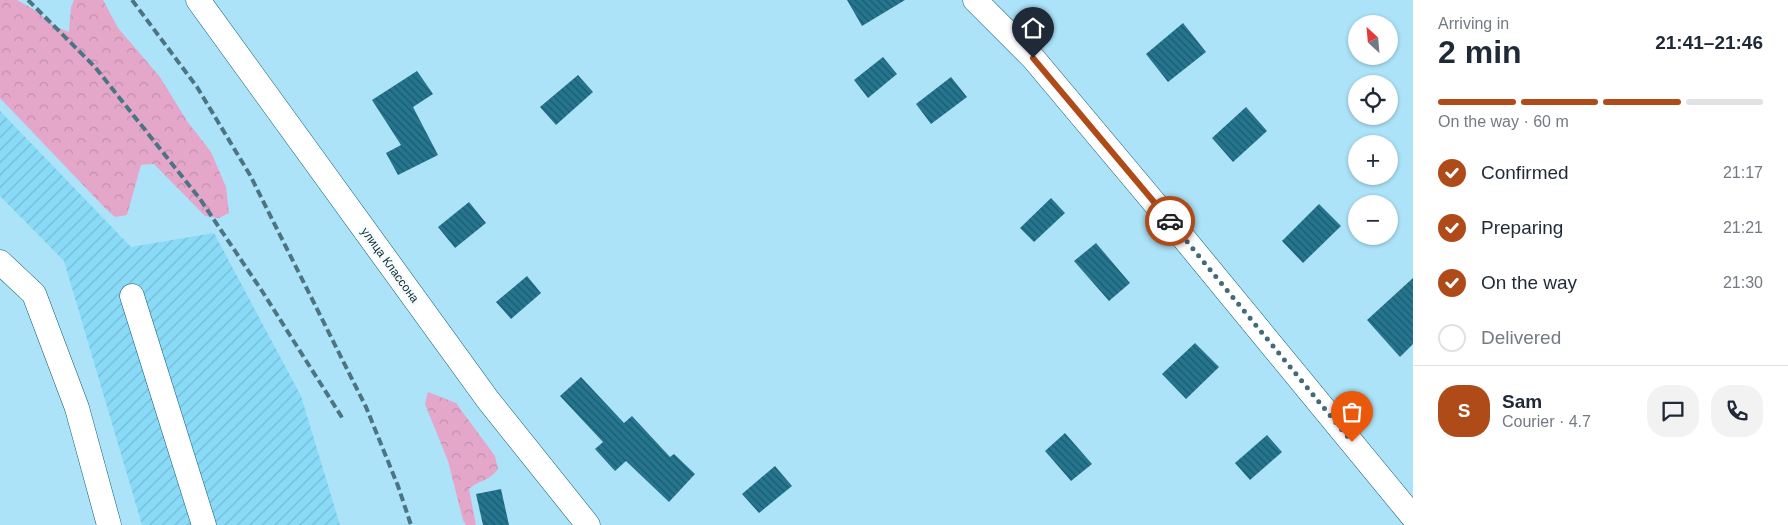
<!DOCTYPE html>
<meta charset="utf-8">
<style>
body{margin:0;font-family:Arial,sans-serif;background:#f2f2f3;color:#1f2937;height:100vh;display:flex;flex-direction:column;font-size:19px;white-space:nowrap}
*{box-sizing:border-box;margin:0}
p{font-size:16px;color:#747a83}
.icon{flex:none;width:28px;height:28px;fill:none;stroke:currentColor;stroke-width:2;stroke-linecap:round;stroke-linejoin:round}
.map{position:relative;flex:1;overflow:hidden}
.panel{display:flex;flex-direction:column;background:#fff;width:375px}
.panel>*{flex:none}
.needle{width:32px;rotate:334deg}
.buttons{position:absolute;left:1348px;top:15px;display:grid;gap:10px}
.buttons a{display:grid;place-items:center;width:50px;height:50px;border-radius:50%;background:#fff;box-shadow:0 1px 4px #0004;font-size:25px}
.pin{position:absolute;display:grid;place-items:center;width:42px;height:42px;color:#fff;margin:-51px -21px;border-radius:50% 50% 50% 0;rotate:-45deg;box-shadow:0 0 5px #0007}
.pin .icon{rotate:45deg}
.courier{position:absolute;display:grid;place-items:center;width:50px;height:50px;margin:-25px;border:4px solid #af4b19;border-radius:50%;background:#fff;color:#222;box-shadow:0 1px 6px #0007}
.summary em{font-style:normal;font-weight:700}
.summary div{display:flex;flex-direction:column-reverse}
.summary{display:flex;align-items:center;justify-content:space-between;height:85px;padding:0 25px}
h1{font-size:32px;font-weight:700;line-height:38px}
.bar{display:grid;grid-template-columns:repeat(4,1fr);gap:8px 5px;align-content:center;height:60px;padding:0 25px}
.bar i{height:6px;border-radius:4px;background:#e0e1e3}
.bar .current{background:#af4b19}
.bar p{grid-column:span 4}
.line{display:flex;align-items:center;gap:12px;padding:0 25px;border-top:1px solid #e0e1e3}
.line div{flex:1}
.round{display:grid;place-items:center;flex:none;width:52px;height:52px;border-radius:20px;background:#f2f2f3}
ol{padding:0 25px;list-style:none}
li{display:flex;align-items:center;gap:15px;height:55px}
li p{margin-inline-start:auto}
li .icon{padding:5px;border-radius:50%;background:#af4b19;color:#fff;stroke-width:4}
li:last-child{color:#747a83}
li i{width:28px;height:28px;border:2px solid #e0e1e3;border-radius:50%}
main{display:flex;flex:1;min-height:0}
.map>svg:first-child{display:block}
.industrial{fill:url(#industrial-furrows)}
.forest{fill:url(#forest-crowns)}
.building{fill:url(#building-back-hatch)}
.lines{fill:none;stroke-linecap:round;stroke-linejoin:round}
.minor-casing{stroke:#0b5c73;stroke-width:25}
.minor{stroke:#fff;stroke-width:24}
.rail{stroke:#4c7483;stroke-width:4;stroke-dasharray:8 4;stroke-linecap:butt}
.done{stroke:#436a78;stroke-width:5;stroke-dasharray:0 9}
.route{stroke:#af4b19;stroke-width:6}
.labels{text-anchor:middle;dominant-baseline:central;stroke-width:5;stroke-linejoin:round;paint-order:stroke}
.street-label{font-size:12px;fill:#0b2933;stroke:#f5fcfe}
</style>
<main>
<div class="map">
<svg width="1413" height="525" viewBox="0 0 1413 525">
<defs>
<pattern id="industrial-furrows" width="10" height="10" patternUnits="userSpaceOnUse" patternTransform="scale(1.25)"><rect width="10" height="10" fill="#89daf7"/><path d="M-1 1l2-2M0 10L10 0M9 11l2-2" fill="none" stroke="#75bbd4"/></pattern>
<pattern id="forest-crowns" width="20" height="18" patternUnits="userSpaceOnUse" patternTransform="scale(1.25)"><rect width="20" height="18" fill="#e4a7ca"/><path d="M2 6a3 3 0 1 1 6 0M12 15a3 3 0 1 1 6 0" fill="none" stroke="#c290ae"/></pattern>
<pattern id="building-back-hatch" width="6" height="6" patternUnits="userSpaceOnUse" patternTransform="scale(1.25)"><rect width="6" height="6" fill="#25758f"/><path d="M-1 5l2 2M0 0l6 6M5-1l2 2" fill="none" stroke="#1c5b6f"/></pattern>
</defs>
<rect width="100%" height="100%" fill="#ace3f8"/>
<!-- industrial -->
<path class="industrial" d="M0 111 131 247 214 233 301 396 340 525H142L64 261 0 196Z"/>
<!-- forest -->
<g class="forest">
<path d="M0 0H17L33 9 56 27 69 32 71 7 74 0H103L118 28 160 77 187 121 211 152 226 187 229 213 219 218 205 216 154 164 141 165 127 215 115 217 106 209 0 98Z"/>
<path d="M428 392 456 403 495 456 498 469C488 482 481 479 469 489L476 525H466L463 520 448 461 425 404Z"/>
</g>
<!-- building -->
<g class="building">
<path d="M847 0H905L862 26Z"/>
<path d="M1183 23 1206 52 1168 82 1146 54Z"/>
<path d="M883 57 897 74 868 98 854 80Z"/>
<path d="M417 71 433 94 413 107 438 155 398 175 386 153 401 145 372 100Z"/>
<path d="M578 75 593 92 556 125 540 107Z"/>
<path d="M951 77 967 97 931 124 916 104Z"/>
<path d="M1246 107 1267 131 1233 162 1212 138Z"/>
<path d="M1051 198 1065 213 1034 242 1020 228Z"/>
<path d="M469 202 486 223 455 248 438 227Z"/>
<path d="M1319 204 1341 226 1303 263 1282 241Z"/>
<path d="M1096 243 1130 283 1109 301 1074 261Z"/>
<path d="M527 276 541 293 511 319 496 302Z"/>
<path d="M1413 278V344L1400 357 1367 320Z"/>
<path d="M1195 343 1219 367 1186 399 1162 374Z"/>
<path d="M581 377 624 423 632 416 670 457 674 454 695 474 669 502 626 461 615 471 595 449 603 442 560 396Z"/>
<path d="M1065 433 1092 464 1071 481 1045 451Z"/>
<path d="M1267 435 1282 452 1250 480 1235 463Z"/>
<path d="M775 466 792 486 759 513 742 494Z"/>
<path d="M501 489 509 525H483L476 494Z"/>
</g>
<g class="lines">
<defs>
<g id="minor">
<path d="M198 0 488 400 588 525"/>
<path d="M975 0 1033 58 1168 219 1413 517"/>
<path d="M0 262 34 294 77 408 109 525"/>
<path d="M132 296 204 525"/>
</g>
</defs>
<!-- minor casing -->
<use href="#minor" class="minor-casing"/>
<!-- minor -->
<use href="#minor" class="minor"/>
<!-- rail -->
<g class="rail">
<path d="M28 0 95 67 200 199 262 291 343 419"/>
<path d="M132 0 197 87 250 175 366 407 398 486 411 525"/>
</g>
</g>
<g class="lines">
<!-- done -->
<path class="done" d="M1170 221 1352 442"/>
<!-- route -->
<path class="route" d="M1033 58 1170 221"/>
</g>
<g class="labels">
<!-- street labels -->
<g class="street-label">
<text transform="translate(390 265) rotate(54)">улица Классона</text>
</g>
</g>
</svg>
<div class="buttons">
<a><svg class="needle" viewBox="-14 -14 28 28"><path d="M0-13l5 13h-10z" fill="#e53935"/><path d="M0 13l5-13h-10z" fill="#747a83"/></svg></a>
<a><svg class="icon" aria-label="locate" viewBox="0 0 24 24"><circle cx="12" cy="12" r="6"/><path d="M12 2v4M12 18v4M2 12h4M18 12h4"/></svg></a>
<a>+</a>
<a>−</a>
</div>
<div class="pin" style="left:1352px;top:442px;background:#ea580c"><svg class="icon" aria-label="bag" viewBox="0 0 24 24"><path d="M5 8h14l-1 12H6zM9 8a3 3 0 0 1 6 0"/></svg></div>
<div class="pin" style="left:1033px;top:58px;background:#1f2937"><svg class="icon" aria-label="home" viewBox="0 0 24 24"><path d="M3 11l9-7 9 7M6 9v11h12V9"/></svg></div>
<div class="courier" style="left:1170px;top:221px"><svg class="icon" aria-label="car" viewBox="0 0 24 24"><path d="M5 17H2v-5l4-1 3-4h7l3 4 3 1v5h-3M9 17h6M6 11h13"/><circle cx="7" cy="17" r="2"/><circle cx="17" cy="17" r="2"/></svg></div>
</div>
<section class="panel">
<div class="summary"><div><h1>2 min</h1><p>Arriving in</p></div><em>21:41–21:46</em></div>
<div class="bar"><i class="current"></i><i class="current"></i><i class="current"></i><i></i><p>On the way · 60 m</p></div>
<ol>
<li><svg class="icon" aria-label="check" viewBox="0 0 24 24"><path d="M5 12l5 5 9-10"/></svg>Confirmed<p>21:17</p></li>
<li><svg class="icon" aria-label="check" viewBox="0 0 24 24"><path d="M5 12l5 5 9-10"/></svg>Preparing<p>21:21</p></li>
<li><svg class="icon" aria-label="check" viewBox="0 0 24 24"><path d="M5 12l5 5 9-10"/></svg>On the way<p>21:30</p></li>
<li><i></i>Delivered</li>
</ol>
<div class="line" style="height:90px"><b class="round" style="background:#af4b19;color:#fff">S</b><div><b>Sam</b><p>Courier · 4.7</p></div><a class="round"><svg class="icon" aria-label="chat" viewBox="0 0 24 24"><path d="M4 5h16v11H9l-5 4z"/></svg></a><a class="round"><svg class="icon" aria-label="phone" viewBox="0 0 24 24"><path d="M5 4h4l2 5-3 2q2 4 5 5l2-3 5 2v4C11 20 4 13 5 4z"/></svg></a></div>
</section>
</main>
